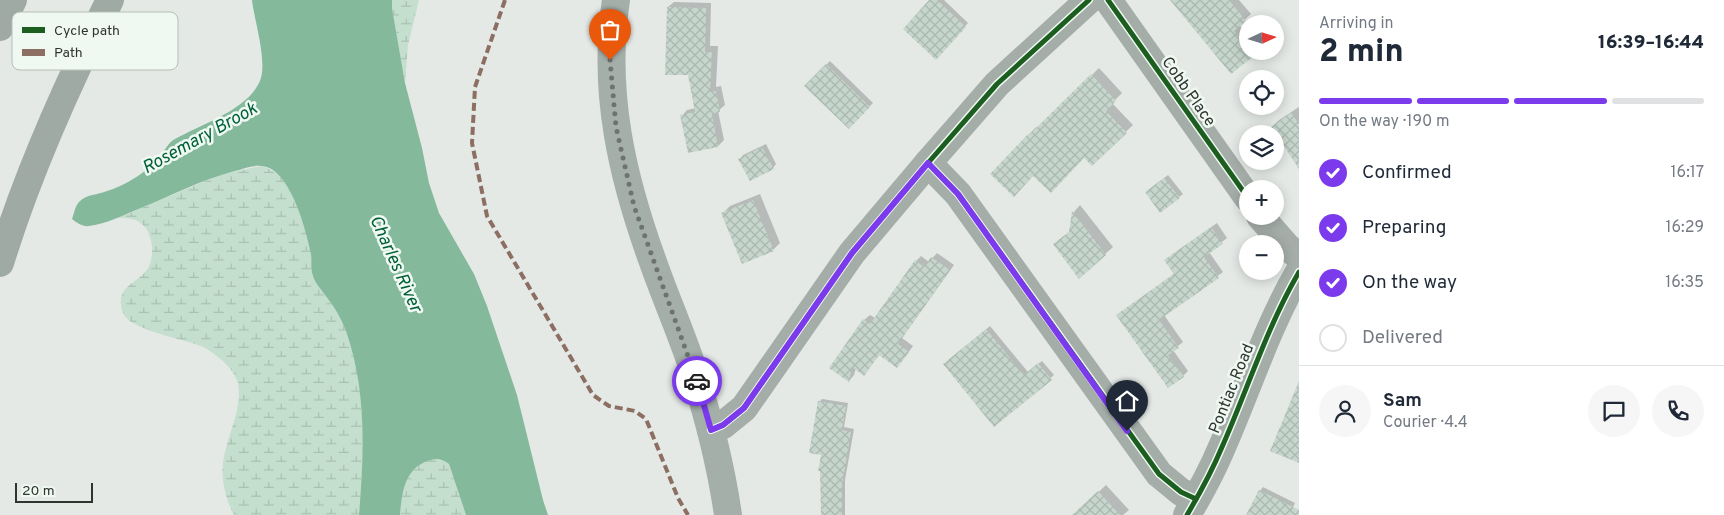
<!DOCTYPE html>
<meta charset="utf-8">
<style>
body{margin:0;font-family:Overpass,sans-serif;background:#f6f6f7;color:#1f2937;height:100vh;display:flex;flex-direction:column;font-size:19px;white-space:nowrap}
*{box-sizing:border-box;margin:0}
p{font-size:16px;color:#747a83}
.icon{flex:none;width:28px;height:28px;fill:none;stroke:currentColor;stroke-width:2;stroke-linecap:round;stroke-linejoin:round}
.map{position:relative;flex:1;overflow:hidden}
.panel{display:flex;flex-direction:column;background:#fff;width:425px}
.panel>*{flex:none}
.needle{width:32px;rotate:86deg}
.fabs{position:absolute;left:1239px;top:15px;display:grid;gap:10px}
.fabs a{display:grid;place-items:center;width:45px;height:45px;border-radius:50%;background:#fff;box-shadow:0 2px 12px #0003;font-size:25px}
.scale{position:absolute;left:15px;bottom:12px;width:78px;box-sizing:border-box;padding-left:5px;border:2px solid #2f3331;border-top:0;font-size:14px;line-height:18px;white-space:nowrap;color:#2f3331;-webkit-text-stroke:4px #eff9f2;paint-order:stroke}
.pin{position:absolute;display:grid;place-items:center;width:42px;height:42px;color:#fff;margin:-51px -21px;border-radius:50% 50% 50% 0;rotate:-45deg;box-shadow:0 0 5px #0007}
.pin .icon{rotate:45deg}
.courier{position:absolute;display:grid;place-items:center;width:50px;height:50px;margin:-25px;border:4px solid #7c3aed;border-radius:50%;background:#fff;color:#222;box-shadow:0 1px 6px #0007}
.head em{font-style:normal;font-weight:800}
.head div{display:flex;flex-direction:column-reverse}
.head{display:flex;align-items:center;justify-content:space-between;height:85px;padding:0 20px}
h1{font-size:32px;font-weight:800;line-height:38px}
.bar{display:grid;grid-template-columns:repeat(4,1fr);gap:8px 5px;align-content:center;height:60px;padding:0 20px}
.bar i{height:6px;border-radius:4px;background:#e0e1e3}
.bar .selected{background:#7c3aed}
.bar p{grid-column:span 4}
.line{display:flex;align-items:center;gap:12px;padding:0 20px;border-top:1px solid #e0e1e3}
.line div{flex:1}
.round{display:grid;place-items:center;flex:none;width:52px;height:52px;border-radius:26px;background:#f6f6f7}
ol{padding:0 20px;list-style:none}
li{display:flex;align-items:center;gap:15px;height:55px}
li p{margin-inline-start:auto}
li .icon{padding:5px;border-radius:50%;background:#7c3aed;color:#fff;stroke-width:4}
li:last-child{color:#747a83}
li i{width:28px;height:28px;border:2px solid #e0e1e3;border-radius:50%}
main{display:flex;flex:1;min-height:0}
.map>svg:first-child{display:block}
.wetland{fill:url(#wetland-marsh)}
.water{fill:#85b99c}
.shadow{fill:#0003}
.building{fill:url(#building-cross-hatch)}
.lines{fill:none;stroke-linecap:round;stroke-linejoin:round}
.minor{stroke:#a4ada8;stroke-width:28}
.major{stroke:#a5afaa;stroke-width:28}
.highway{stroke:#a0aaa5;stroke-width:28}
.quiet{stroke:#8d6e63;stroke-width:4;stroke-dasharray:8 4;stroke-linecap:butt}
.cycleway-casing{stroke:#eff9f2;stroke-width:8}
.cycleway{stroke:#1b5e20;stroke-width:5}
.done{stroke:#6e7370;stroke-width:5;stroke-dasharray:0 9}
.route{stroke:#7c3aed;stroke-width:6}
.labels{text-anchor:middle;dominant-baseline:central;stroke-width:5;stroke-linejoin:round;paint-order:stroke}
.street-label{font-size:16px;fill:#2f3331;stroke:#eff9f2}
.water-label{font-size:18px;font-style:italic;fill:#005f39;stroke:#eff9f2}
.key{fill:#eff9f2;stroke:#b5beb8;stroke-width:1}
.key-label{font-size:14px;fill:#2f3331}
</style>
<main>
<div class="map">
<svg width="1299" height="515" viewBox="0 0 1299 515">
<defs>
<pattern id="wetland-marsh" width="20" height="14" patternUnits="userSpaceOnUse" patternTransform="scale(1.25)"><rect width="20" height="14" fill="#c4dfce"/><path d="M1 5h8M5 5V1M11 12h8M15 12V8" fill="none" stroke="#a9c0b1"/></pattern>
<pattern id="building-cross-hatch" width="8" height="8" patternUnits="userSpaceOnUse" patternTransform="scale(1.25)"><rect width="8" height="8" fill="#c6d6cd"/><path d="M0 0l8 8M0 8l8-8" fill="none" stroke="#aab8b0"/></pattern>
</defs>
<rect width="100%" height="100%" fill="#e4e9e6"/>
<!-- wetland -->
<g class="wetland">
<path d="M392 0H419L408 45 405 83 392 8Z"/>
<path d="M261 166C268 168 275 171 281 177 296 194 306 231 311 254 312 261 310 270 313 276 316 284 321 289 325 295 334 306 341 318 346 331 367 391 365 453 359 515H234C226 500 221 481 223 464 225 438 248 400 235 376 230 365 212 351 201 346 184 339 129 330 123 313 113 285 139 284 148 268 155 256 153 234 143 225 136 218 127 218 118 218L219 175Z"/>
<path d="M435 458 442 459 449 464 466 515H400C401 501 402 480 413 468 418 463 429 460 435 458Z"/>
</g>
<!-- water -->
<path class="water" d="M252 0H392V8L405 83 422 148 429 183 439 213 474 274 487 306 517 395 543 500 548 515H466L449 464C441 458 436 458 427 461 404 470 402 493 400 515H359C364 453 367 391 346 331 341 318 334 306 325 295 321 289 315 283 313 276 310 269 312 261 311 254 306 230 290 167 261 166 252 165 243 169 235 171 200 180 169 197 136 210 122 216 105 224 89 226 83 227 77 223 72 219 74 214 75 206 79 202 86 194 98 195 107 191 114 189 122 185 128 182 141 175 151 167 160 156 165 150 169 142 175 139 201 124 245 111 259 83 269 65 254 20 252 0Z"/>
<!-- shadow -->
<g class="shadow">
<path d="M930 0H944L968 23 936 58Z"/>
<path d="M1183 0H1239L1251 14 1239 25 1248 35V51H1257L1232 73Z"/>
<path d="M674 2 711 3 710 46H718L716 87 721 86 725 105 718 111 724 140 718 146 689 152 682 116 687 110 696 108 689 74 668 7Z"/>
<path d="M830 61 873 103 849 127 806 86Z"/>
<path d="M1099 68 1122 93 1112 103 1133 125 1092 164 1084 156 1033 175 991 174 1036 127 1037 129Z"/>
<path d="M1299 107V166L1272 127 1279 120Z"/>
<path d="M766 144 776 164 773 168 740 159 743 155Z"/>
<path d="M1168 175 1183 194 1179 197 1150 189Z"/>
<path d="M760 194 780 243 773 250 723 213 730 206Z"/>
<path d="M1080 205 1113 247 1079 277 1071 231 1074 212Z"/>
<path d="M1217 223 1227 238 1209 252 1223 272 1164 315 1183 342 1173 350 1188 371 1183 376 1118 315 1175 273 1171 256Z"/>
<path d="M937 253 954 265 902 338 913 346 902 361 880 354 864 374 856 368 854 375 849 381 830 367 864 320 870 315 875 318 916 261 921 256 929 262Z"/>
<path d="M990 326 1028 372 1042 361 1054 375 994 425 948 361Z"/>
<path d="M822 399 848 403 844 427 854 429 845 480V515H822V454L819 402Z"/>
<path d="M1106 485 1129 510 1123 515H1074Z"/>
<path d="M1263 487 1295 503 1289 515H1247L1260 491Z"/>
</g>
<!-- building -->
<g class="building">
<path d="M929 0H937L966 27 936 60 903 29Z"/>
<path d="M1170 0H1229L1246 21 1234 31 1248 48V51H1251L1254 56 1231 74Z"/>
<path d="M667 7 706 8 705 52H712L710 92 716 91 720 112 712 114 718 147 688 153 680 115 695 112 688 75H665Z"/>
<path d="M826 64 870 107 849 129 804 86Z"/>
<path d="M1091 74 1116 101 1106 111 1127 133 1092 166 1084 158 1051 193 1033 176 1014 197 990 174 1028 134 1029 135Z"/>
<path d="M1291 113 1299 124V169L1271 127Z"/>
<path d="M762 147 774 169 750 181 738 159Z"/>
<path d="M1164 178 1180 198 1160 213 1145 192Z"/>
<path d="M753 200 774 251 742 264 721 213Z"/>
<path d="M1072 211 1106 255 1079 279 1053 244 1069 232Z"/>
<path d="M1211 227 1223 244 1204 257 1219 278 1159 320 1179 348 1168 355 1184 377 1168 388 1116 315 1174 274 1164 260Z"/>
<path d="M931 257 950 270 898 344 909 352 897 368 879 355 864 376 852 367 849 382 829 368 863 319 870 324 915 260 924 267Z"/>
<path d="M986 329 1024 375 1038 363 1052 380 994 427 943 364Z"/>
<path d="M1299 381V463L1270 451Z"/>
<path d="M818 401 846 406 842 430 851 432 842 485V515H821L820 471H818L821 455 809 453Z"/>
<path d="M1259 490 1299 510V515H1246Z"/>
<path d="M1098 491 1120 515H1072Z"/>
</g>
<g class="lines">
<!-- minor -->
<g class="minor">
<path d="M1108 0 1248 198"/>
<path d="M928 163 958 194 1159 474 1181 492 1196 499"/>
<path d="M1260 216 1287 247 1299 256"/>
<path d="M711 430 723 425 744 408 852 253 928 163 997 84 1089 0"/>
<path d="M1187 515C1200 493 1212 471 1222 447 1248 388 1267 327 1299 272"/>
</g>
<!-- major -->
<path class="major" d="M616 0C602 91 622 177 653 262 666 299 682 335 694 372 709 419 721 466 728 515"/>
<!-- highway -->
<g class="highway">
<path d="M0 27 13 0"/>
<path d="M0 263C28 172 67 85 110 0"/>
</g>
<!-- quiet -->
<path class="quiet" d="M505 0 475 87 472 143 487 216 593 395 609 406 635 411 646 419 678 498 688 515"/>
<defs>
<g id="cycleway">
<path d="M1108 0 1248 198"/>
<path d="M928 163 958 194 1159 474 1181 492 1196 499"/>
<path d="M711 430 723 425 744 408 852 253 928 163 997 84 1089 0"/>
<path d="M1187 515C1200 493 1212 471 1222 447 1248 388 1267 327 1299 272"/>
</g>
</defs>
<!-- cycleway casing -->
<use href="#cycleway" class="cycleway-casing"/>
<!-- cycleway -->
<use href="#cycleway" class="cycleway"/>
</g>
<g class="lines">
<!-- done -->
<path class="done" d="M610 60 616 127 634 206 697 381"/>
<!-- route -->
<path class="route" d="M697 381 711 430 723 425 744 408 852 253 928 163 958 194 1127 431"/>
</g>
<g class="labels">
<!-- street labels -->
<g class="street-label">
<text transform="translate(1188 92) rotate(55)">Cobb Place</text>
<text transform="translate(1232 389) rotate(-68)">Pontiac Road</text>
</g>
<!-- water labels -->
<g class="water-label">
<text transform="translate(200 139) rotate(-29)">Rosemary Brook</text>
<text transform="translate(395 264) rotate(66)">Charles River</text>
</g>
</g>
<!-- legend -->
<rect x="12" y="12" width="166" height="58" rx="8" class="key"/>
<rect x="22" y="27" width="23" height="6" fill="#1b5e20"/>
<rect x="22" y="49" width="23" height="7" fill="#8d6e63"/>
<g class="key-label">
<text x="54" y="35">Cycle path</text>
<text x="54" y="57">Path</text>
</g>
</svg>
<div class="fabs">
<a><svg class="needle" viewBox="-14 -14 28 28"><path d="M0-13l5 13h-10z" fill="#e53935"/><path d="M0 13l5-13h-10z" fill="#747a83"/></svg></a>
<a><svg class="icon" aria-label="locate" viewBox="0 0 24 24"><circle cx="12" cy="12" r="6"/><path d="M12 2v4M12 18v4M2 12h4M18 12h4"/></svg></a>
<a><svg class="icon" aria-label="layers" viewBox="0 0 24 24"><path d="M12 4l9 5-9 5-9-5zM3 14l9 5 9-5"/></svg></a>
<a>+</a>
<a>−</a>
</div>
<div class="scale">20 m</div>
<div class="pin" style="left:610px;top:60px;background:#ea580c"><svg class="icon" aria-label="bag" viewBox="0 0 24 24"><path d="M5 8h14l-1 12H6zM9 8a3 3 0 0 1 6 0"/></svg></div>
<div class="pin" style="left:1127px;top:431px;background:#1f2937"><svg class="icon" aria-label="home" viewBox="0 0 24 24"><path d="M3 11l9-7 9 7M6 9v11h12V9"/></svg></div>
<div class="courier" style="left:697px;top:381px"><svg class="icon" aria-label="car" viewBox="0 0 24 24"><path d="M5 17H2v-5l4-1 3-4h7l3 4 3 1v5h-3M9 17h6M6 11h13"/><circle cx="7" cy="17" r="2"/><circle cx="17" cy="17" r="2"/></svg></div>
</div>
<section class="panel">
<div class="head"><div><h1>2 min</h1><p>Arriving in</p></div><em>16:39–16:44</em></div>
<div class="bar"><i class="selected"></i><i class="selected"></i><i class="selected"></i><i></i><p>On the way · 190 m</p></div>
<ol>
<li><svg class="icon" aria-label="check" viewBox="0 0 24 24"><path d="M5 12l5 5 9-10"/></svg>Confirmed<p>16:17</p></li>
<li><svg class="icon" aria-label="check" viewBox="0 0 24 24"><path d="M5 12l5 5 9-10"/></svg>Preparing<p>16:29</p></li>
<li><svg class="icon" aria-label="check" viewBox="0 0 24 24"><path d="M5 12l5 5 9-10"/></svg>On the way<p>16:35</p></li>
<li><i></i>Delivered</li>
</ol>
<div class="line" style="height:90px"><a class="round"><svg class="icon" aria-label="person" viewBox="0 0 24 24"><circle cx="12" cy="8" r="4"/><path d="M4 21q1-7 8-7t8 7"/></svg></a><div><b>Sam</b><p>Courier · 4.4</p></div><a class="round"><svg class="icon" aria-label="chat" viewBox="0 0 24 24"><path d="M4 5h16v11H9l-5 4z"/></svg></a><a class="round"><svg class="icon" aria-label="phone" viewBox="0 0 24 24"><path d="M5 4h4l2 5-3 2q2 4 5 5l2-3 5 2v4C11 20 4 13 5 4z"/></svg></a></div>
</section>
</main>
